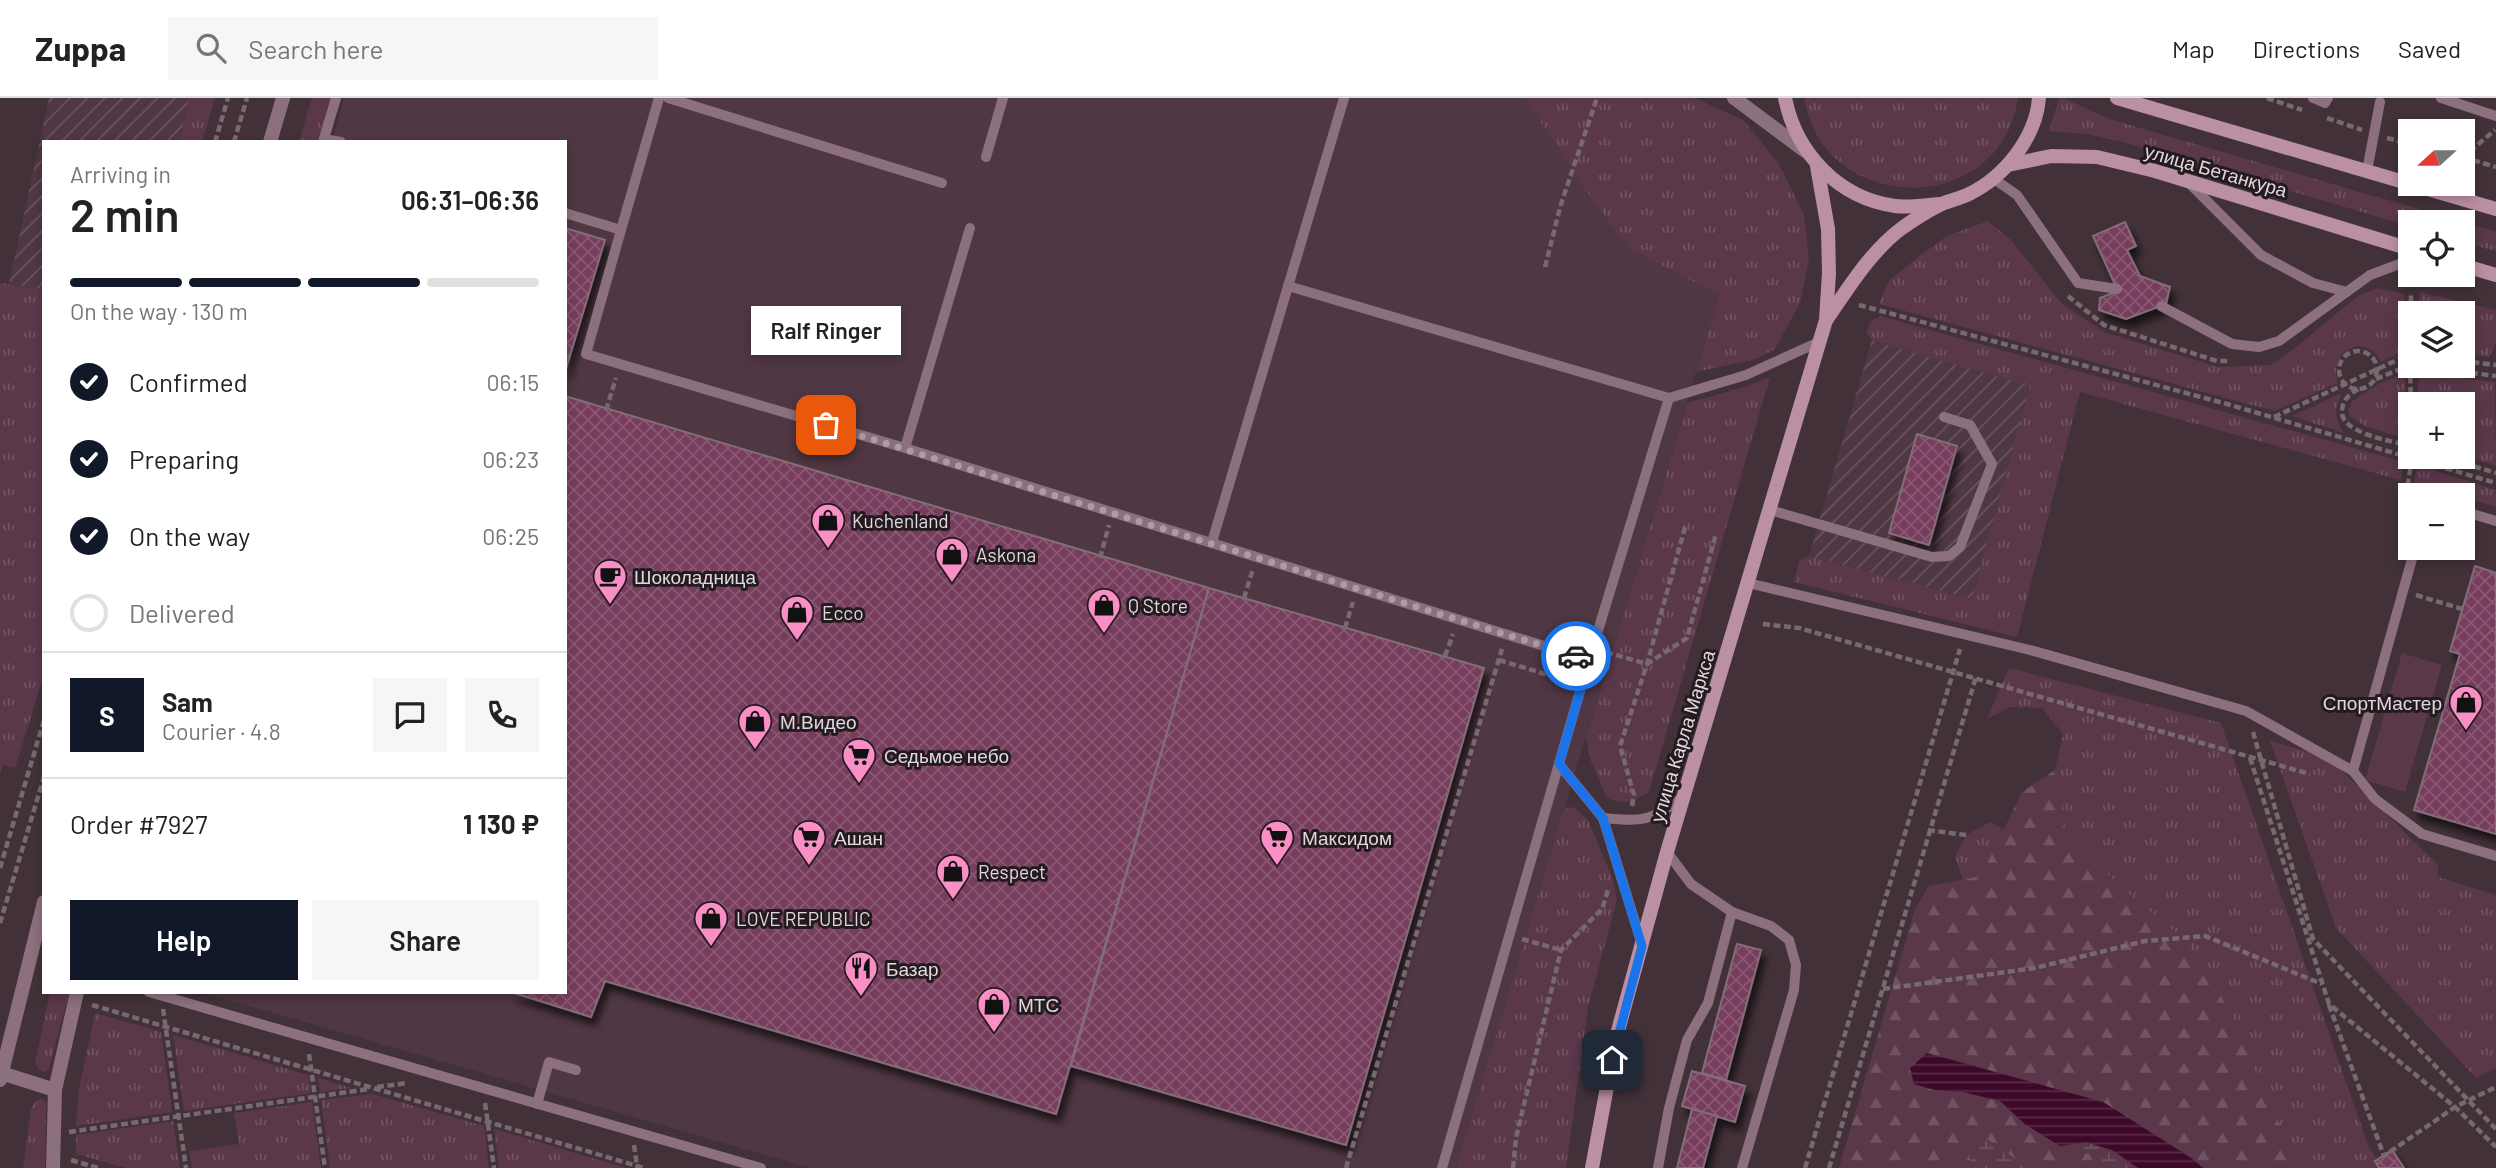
<!DOCTYPE html>
<meta charset="utf-8">
<style>
body{margin:0;font-family:Barlow,sans-serif;background:#f6f6f6;color:#222;height:100vh;display:flex;flex-direction:column;font-size:26px;white-space:nowrap}
*{box-sizing:border-box;margin:0}
p{font-size:23px;color:#767676}
.icon{flex:none;width:38px;height:38px;fill:none;stroke:currentColor;stroke-width:2;stroke-linecap:round;stroke-linejoin:round}
.map{position:relative;flex:1;overflow:hidden}
.side{position:absolute;left:42px;top:42px;width:525px;height:854px;display:flex;flex-direction:column;background:#fff;border-radius:0px;box-shadow:0 4px 10px #0003}
.side>*{flex:none}
.needle{width:46px;rotate:249deg}
.tools{position:absolute;left:2398px;top:21px;display:grid;gap:14px}
.tools a{display:grid;place-items:center;width:77px;height:77px;border-radius:0px;background:#fff;box-shadow:0 4px 10px #0003;font-size:35px}
.pin{position:absolute;display:grid;place-items:center;width:60px;height:60px;color:#fff;margin:-30px;border-radius:14px;box-shadow:0 4px 10px #0006}
.courier{position:absolute;display:grid;place-items:center;width:70px;height:70px;margin:-35px;border:5px solid #1a73e8;border-radius:50%;background:#fff;color:#222;box-shadow:0 2px 9px #0007}
.bubble{position:absolute;height:49px;border-radius:0px;background:#fff;box-shadow:0 4px 10px #0003;font-size:23px;font-weight:600;line-height:49px;text-align:center}
.overview em{font-style:normal;font-weight:600}
.overview div{display:flex;flex-direction:column-reverse}
.overview{display:flex;align-items:center;justify-content:space-between;height:119px;padding:0 28px}
h1{font-size:46px;font-weight:600;line-height:52px}
.bar{display:grid;grid-template-columns:repeat(4,1fr);gap:10px 7px;align-content:center;height:84px;padding:0 28px}
.bar i{height:9px;border-radius:5px;background:#e0e0e0}
.bar .active{background:#111827}
.bar p{grid-column:span 4}
.line{display:flex;align-items:center;gap:18px;padding:0 28px;border-top:2px solid #e0e0e0}
.line div{flex:1}
.round{display:grid;place-items:center;flex:none;width:74px;height:74px;border-radius:0px;background:#f6f6f6}
ol{padding:0 28px;list-style:none}
li{display:flex;align-items:center;gap:21px;height:77px}
li p{margin-inline-start:auto}
li .icon{padding:7px;border-radius:50%;background:#111827;color:#fff;stroke-width:4}
li:last-child{color:#767676}
li i{width:38px;height:38px;border:4px solid #e0e0e0;border-radius:50%}
.cta{display:flex;gap:14px;margin-top:auto;padding:14px 28px}
.cta a{flex:1;height:80px;border-radius:0px;background:#111827;color:#fff;font-size:28px;font-weight:600;line-height:80px;text-align:center}
.cta a+a{background:#f6f6f6;color:#222}
header{display:flex;align-items:center;gap:42px;box-sizing:border-box;height:98px;padding:0 35px;background:#fff;border-bottom:2px solid #e0e0e0}
header strong{font-size:33px}
nav{display:flex;gap:38px;margin-inline-start:auto;font-size:24px}
.search{width:490px;height:63px;background:#f6f6f6;display:flex;align-items:center;gap:18px;box-sizing:border-box;padding:0 24px;border-radius:0px;color:#767676;font-size:26px}
.map>svg:first-child{display:block}
.built{fill:#4f3743}
.industrial{fill:url(#industrial-furrows)}
.grass{fill:url(#grass-tufts)}
.forest{fill:url(#forest-firs)}
.wetland{fill:url(#wetland-marsh)}
.garden{fill:#5a3849}
.water{fill:url(#water-rules)}
.building{fill:url(#building-cross-hatch);stroke:#816e77;stroke-width:2;filter:url(#shadow)}
.lines{fill:none;stroke-linecap:round;stroke-linejoin:round}
.path{stroke:#786970;stroke-width:4.5;stroke-dasharray:7 3.5;stroke-linecap:butt}
.lane{stroke:#8c707d;stroke-width:10}
.street{stroke:#8c707d;stroke-width:14}
.secondary{stroke:#bb8fa4;stroke-width:14}
.done{stroke:#aa9da3;stroke-width:7;stroke-dasharray:0 12.6}
.route{stroke:#1a73e8;stroke-width:9}
.labels{text-anchor:middle;dominant-baseline:central;stroke-width:6;stroke-linejoin:round;paint-order:stroke}
.street-label{font-size:19px;fill:#e2d7dc;stroke:#231b1f}
.poi-label{font-size:19px;fill:#e2d7dc;stroke:#231b1f;text-anchor:start}
</style>
<header>
<strong>Zuppa</strong>
<div class="search"><svg class="icon" aria-label="search" viewBox="0 0 24 24"><circle cx="10" cy="10" r="6"/><path d="M15 15l6 6"/></svg>Search here</div>
<nav><a>Map</a><a>Directions</a><a>Saved</a></nav>
</header>
<div class="map">
<svg width="2496" height="1070" viewBox="0 0 2496 1070">
<defs>
<pattern id="industrial-furrows" width="10" height="10" patternUnits="userSpaceOnUse" patternTransform="scale(1.75)"><rect width="10" height="10" fill="#4f3743"/><path d="M-1 1l2-2M0 10L10 0M9 11l2-2" fill="none" stroke="#68535e"/></pattern>
<pattern id="grass-tufts" width="24" height="20" patternUnits="userSpaceOnUse" patternTransform="scale(1.75)"><rect width="24" height="20" fill="#5a3849"/><path d="M3 7l-1-3M5 7V3M7 7l1-3M15 17l-1-3M17 17v-4M19 17l1-3" fill="none" stroke="#715463"/></pattern>
<pattern id="forest-firs" width="22" height="20" patternUnits="userSpaceOnUse" patternTransform="scale(1.75)"><rect width="22" height="20" fill="#5a3849"/><path d="M5 1l3.5 6h-7zM16 11l3.5 6h-7z" fill="#715463"/></pattern>
<pattern id="wetland-marsh" width="20" height="14" patternUnits="userSpaceOnUse" patternTransform="scale(1.75)"><rect width="20" height="14" fill="#5a3849"/><path d="M1 5h8M5 5V1M11 12h8M15 12V8" fill="none" stroke="#715463"/></pattern>
<pattern id="water-rules" width="6" height="5" patternUnits="userSpaceOnUse" patternTransform="scale(1.75)"><rect width="6" height="5" fill="#3e0929"/><path d="M0 2.5h6" fill="none" stroke="#5a2c47"/></pattern>
<pattern id="building-cross-hatch" width="8" height="8" patternUnits="userSpaceOnUse" patternTransform="scale(1.75)"><rect width="8" height="8" fill="#773d5b"/><path d="M0 0l8 8M0 8l8-8" fill="none" stroke="#8a5872"/></pattern>
<filter id="shadow"><feDropShadow dx="4.5" dy="8" stdDeviation="3.5" flood-color="#0009"/></filter>
</defs>
<rect width="100%" height="100%" fill="#423139"/>
<!-- built -->
<path class="built" d="M344 0H1525L1582 87 1628 150 1719 197 1456 1070H810L201 894H565V44H332Z"/>
<!-- industrial -->
<g class="industrial">
<path d="M49 0H189L180 44H44V192L9 186Z"/>
<path d="M1872 242 2030 288 1972 501 1809 458Z"/>
</g>
<!-- grass -->
<g class="grass">
<path d="M189 0H215L202 44H180Z"/>
<path d="M312 0H332L319 44H299Z"/>
<path d="M1525 0H1695L1743 22 1779 66 1804 117 1809 160 1800 205 1775 251 1756 261 1696 274 1719 197 1628 150 1582 87Z"/>
<path d="M1804 0H2018C2001 120 1824 119 1804 0Z"/>
<path d="M2059 0H2064L2109 21 2432 115 2429 124H2410V128L2123 44 2086 36 2049 33Z"/>
<path d="M2445 119 2496 134V153L2462 144V124H2443Z"/>
<path d="M1988 123 2011 142 2061 205 2104 234 2218 269 2270 267 2290 254 2358 198 2378 190 2404 196V253L2381 264C2367 233 2327 252 2338 285L2274 313 1879 206 1889 183 1919 158 1947 138Z"/>
<path d="M0 185 44 192V577L15 670 3 667 0 677Z"/>
<path d="M2420 194 2496 212V245L2489 259 2462 255V215H2419Z"/>
<path d="M1880 218 2404 364 2401 382 2080 294 2017 539 1794 484 1799 463 1809 458 1972 501 2030 288 1872 242 1866 234 1871 223Z"/>
<path d="M2405 274 2406 341 2365 328 2350 318 2348 312 2352 303 2379 286Z"/>
<path d="M2418 275 2495 284 2496 368 2462 357V306H2418Z"/>
<path d="M1770 279 1649 694C1632 704 1625 707 1607 700L1590 661 1586 640 1687 305 1745 289Z"/>
<path d="M2342 295C2334 311 2334 319 2344 335L2292 318Z"/>
<path d="M2417 367 2496 392V409L2462 399V397L2414 386Z"/>
<path d="M2009 570 2221 625 2368 1047 2382 1070H2304L2268 1004 2120 789 2066 733 2055 672 2063 636 2042 610 2010 609 1987 621Z"/>
<path d="M2270 643 2328 659 2438 767V779L2496 797V970L2476 980 2336 830Z"/>
<path d="M1574 709 1588 722 1612 779 1617 802 1588 909 1566 1070H1456L1564 711Z"/>
<path d="M1990 724 2085 778 1973 810 1955 759 1966 737Z"/>
<path d="M50 894H69L49 971 45 974 40 973 35 965Z"/>
<path d="M95 915 161 934 172 1014 76 1028 79 991Z"/>
<path d="M173 937 308 977 311 995 184 1013Z"/>
<path d="M318 980 351 990 320 994Z"/>
<path d="M372 996 484 1028 489 1070H330L321 1002Z"/>
<path d="M43 1001 46 1006 45 1070H23L31 1010 37 1002Z"/>
<path d="M312 1004 321 1070H192L189 1053 239 1046 234 1015Z"/>
<path d="M173 1023 180 1070H126L76 1056V1037Z"/>
<path d="M494 1031 626 1070H499Z"/>
</g>
<!-- forest -->
<path class="forest" d="M2055 672 2066 733 2120 789 2183 840 2232 916 2268 1004 2304 1070H2203L2191 1060 2103 1004 1934 992 1963 994 2000 1003 2025 1026 2060 1048 2090 1056 2095 1070H2028L1988 1042 1968 1052 1972 1070H1839L1915 811 1929 788 1981 778 2022 694Z"/>
<!-- wetland -->
<g class="wetland">
<path d="M1988 1042 2028 1070H1972L1968 1052Z"/>
<path d="M2086 1044 2112 1052 2138 1070H2095L2090 1056 2060 1048Z"/>
</g>
<!-- garden -->
<path class="garden" d="M2402 555 2442 567 2405 694 2365 682Z"/>
<!-- water -->
<path class="water" d="M1927 955 2103 1004 2191 1060 2203 1070H2138L2112 1052 2086 1044 2060 1048 2025 1026 2000 1003 1963 994 1934 992 1914 986 1910 970Z"/>
<!-- building -->
<g class="building">
<path d="M2125 124 2136 148 2127 152 2140 178 2170 189 2166 206 2126 221 2099 212 2100 200 2118 193 2093 138Z"/>
<path d="M565 130 605 142 565 274Z"/>
<path d="M565 298 1209 490 1056 1016 605 883 591 919 511 894H565Z"/>
<path d="M1917 336 1957 348 1929 447 1889 435Z"/>
<path d="M2475 468 2496 475V736L2414 712 2460 556 2450 553Z"/>
<path d="M1209 490 1484 570 1346 1047 1071 968Z"/>
<path d="M1737 846 1761 852 1726 982 1702 975Z"/>
<path d="M1692 973 1745 988 1735 1024 1682 1008Z"/>
<path d="M1692 1011 1717 1018 1703 1070H1677Z"/>
<path d="M2392 1052 2404 1070H2379L2375 1063Z"/>
</g>
<g class="lines">
<!-- path -->
<g class="path">
<path d="M2267 0 2302 12"/>
<path d="M2327 20 2362 32"/>
<path d="M2387 40 2410 46"/>
<path d="M215 44 228 0"/>
<path d="M234 44 247 0"/>
<path d="M2463 59 2496 69"/>
<path d="M2462 60 2495 32"/>
<path d="M1545 169 1561 106 1597 0"/>
<path d="M2068 198 2104 227 2217 263H2229"/>
<path d="M1859 207 2227 306 2496 385"/>
<path d="M2411 215V195"/>
<circle cx="2358" cy="272" r="19"/>
<path d="M2462 263 2496 267"/>
<path d="M2410 268 2411 306"/>
<path d="M2419 268 2496 278"/>
<path d="M2376 281 2410 267"/>
<path d="M2358 291C2350 296 2343 301 2342 312 2339 335 2392 343 2410 348"/>
<path d="M606 312 616 280"/>
<path d="M2274 319 2410 256"/>
<path d="M2444 359 2496 375"/>
<path d="M2406 398 2412 359"/>
<path d="M1100 460 1109 427"/>
<path d="M2416 497 2462 511"/>
<path d="M1244 500 1253 471"/>
<path d="M1763 526 1799 530 2310 676"/>
<path d="M1345 530 1353 504"/>
<path d="M1606 554 1647 566 1687 540 1716 436"/>
<path d="M1445 558 1453 536"/>
<path d="M1499 562 1568 583"/>
<path d="M2253 634 2313 841 2496 1031"/>
<path d="M2250 660 2329 906 2455 1009 2496 1049"/>
<path d="M1632 708 1634 697 1620 648 1647 566 1686 426"/>
<path d="M1928 732 1966 737"/>
<path d="M0 770 44 622"/>
<path d="M0 825 44 679"/>
<path d="M1522 841 1561 852"/>
<path d="M1883 891 2035 870 2145 843 2205 838 2322 886"/>
<path d="M92 907 644 1070"/>
<path d="M2329 907 2384 1058 2455 1009 2496 989"/>
<path d="M163 911 186 1070"/>
<path d="M309 956 325 1070"/>
<path d="M377 989 407 985"/>
<path d="M485 1005 494 1070"/>
<path d="M69 1034 369 991"/>
<path d="M634 1047 637 1069"/>
<path d="M71 1062 98 1070"/>
<path d="M1346 1070 1502 551"/>
<path d="M1513 1070 1516 1040 1561 852 1602 811 1609 789"/>
<path d="M1805 1070 1960 551"/>
<path d="M1829 1070 1976 579"/>
</g>
<!-- lane -->
<g class="lane">
<path d="M668 0 942 85"/>
<path d="M2313 0 2325 5 2328 0"/>
<path d="M2441 0 2496 18"/>
<path d="M324 41 341 44"/>
<path d="M323 44 336 0"/>
<path d="M986 59 1003 0"/>
<path d="M2367 73 2380 4"/>
<path d="M1994 81 2017 97 2078 185 2117 191"/>
<path d="M2189 85 2261 157 2313 185 2347 194"/>
<path d="M565 115 621 132 586 256 905 350 1589 562"/>
<path d="M621 132 659 0"/>
<path d="M1288 188 1669 300 1746 277 1819 244"/>
<path d="M2161 208 2232 246 2259 249 2279 243 2370 177 2410 162"/>
<path d="M905 350 970 130"/>
<path d="M1770 412 1932 459 1949 458 1960 449 1992 366 1970 327 1944 319"/>
<path d="M2462 413 2496 423"/>
<path d="M1212 444 1344 0"/>
<path d="M1748 485 2030 552 2246 613 2353 673 2375 701 2422 736 2496 758"/>
<path d="M1559 666 1603 720 1642 847"/>
<path d="M2353 673 2415 450"/>
<path d="M1603 720C1646 724 1648 723 1684 699"/>
<path d="M1667 754 1691 786 1732 814 1771 828 1789 842 1796 867 1794 892 1742 1070"/>
<path d="M149 894 761 1070"/>
<path d="M537 1006 549 964 576 972"/>
<path d="M1442 1070 1589 562 1669 300"/>
<path d="M1658 1070 1669 1010 1687 942 1708 905 1732 814"/>
</g>
<!-- street -->
<g class="street">
<path d="M1734 0 1805 53"/>
<path d="M270 44 283 0"/>
<path d="M1 975 55 992"/>
<path d="M0 982 44 804"/>
<path d="M53 1070 55 992 77 894"/>
</g>
<!-- secondary -->
<g class="secondary">
<path d="M1785 0C1796 55 1838 100 1895 108 1909 110 1925 107 1939 106"/>
<path d="M2117 0 2496 111"/>
<path d="M2008 67 2051 58 2097 59 2155 73 2410 151"/>
<path d="M2462 167 2496 177"/>
<path d="M1827 221C1849 189 1871 153 1902 130 1915 121 1930 111 1944 105 1952 102 1961 100 1969 96 2004 79 2036 40 2039 0"/>
<path d="M1592 1070 1616 940 1667 754 1826 222 1829 175 1828 131 1817 68"/>
</g>
</g>
<g class="lines">
<!-- done -->
<path class="done" d="M826 327 1576 558"/>
<!-- route -->
<path class="route" d="M1576 558 1589 562 1559 666 1603 720 1642 848 1612 962"/>
</g>
<!-- icons -->
<defs>
<symbol id="shop-pin" viewBox="-11 -11 22 30"><path d="M0 17L-7.5 6A9.5 9.5 0 1 1 7.5 6Z" fill="#fa8fc6" stroke="#231b1f"/><path d="M-5-2.5h2.3a2.7 3.5 0 0 1 5.4 0H5L5.5 6h-11ZM-1.5-2.5h3a1.5 2.3 0 0 0-3 0Z" fill="#111"/></symbol>
<symbol id="cafe-pin" viewBox="-11 -11 22 30"><path d="M0 17L-7.5 6A9.5 9.5 0 1 1 7.5 6Z" fill="#fa8fc6" stroke="#231b1f"/><path d="M-5.5-4.5H6V0H3Q3 3.5 0 3.5H-2.5Q-5.5 3.5-5.5 0ZM3-3.2v2h1.7v-2ZM-6 4.5H4V6H-6Z" fill="#111"/></symbol>
<symbol id="supermarket-pin" viewBox="-11 -11 22 30"><path d="M0 17L-7.5 6A9.5 9.5 0 1 1 7.5 6Z" fill="#fa8fc6" stroke="#231b1f"/><path d="M-6-5.5h2.5l.6 2H6L4.5 2H-2.5L-4.4-4H-6ZM-1.5 3.2a1.3 1.3 0 1 0 .1 0ZM3 3.2a1.3 1.3 0 1 0 .1 0Z" fill="#111"/></symbol>
<symbol id="restaurant-pin" viewBox="-11 -11 22 30"><path d="M0 17L-7.5 6A9.5 9.5 0 1 1 7.5 6Z" fill="#fa8fc6" stroke="#231b1f"/><path d="M-5-6h1v4h1v-4h1v4h1v-4h1v5L-1.5 .5V6h-2V.5L-5-1ZM5-6V6H3V1.5H1.5Q1.5-4 5-6Z" fill="#111"/></symbol>
</defs>
<g fill-rule="evenodd">
<use href="#shop-pin" x="809" y="403" width="38" height="52"/>
<use href="#shop-pin" x="933" y="437" width="38" height="52"/>
<use href="#cafe-pin" x="591" y="459" width="38" height="52"/>
<use href="#shop-pin" x="1085" y="488" width="38" height="52"/>
<use href="#shop-pin" x="778" y="495" width="38" height="52"/>
<use href="#shop-pin" x="2447" y="585" width="38" height="52"/>
<use href="#shop-pin" x="736" y="604" width="38" height="52"/>
<use href="#supermarket-pin" x="840" y="638" width="38" height="52"/>
<use href="#supermarket-pin" x="790" y="720" width="38" height="52"/>
<use href="#supermarket-pin" x="1258" y="720" width="38" height="52"/>
<use href="#shop-pin" x="934" y="754" width="38" height="52"/>
<use href="#shop-pin" x="692" y="801" width="38" height="52"/>
<use href="#restaurant-pin" x="842" y="851" width="38" height="52"/>
<use href="#shop-pin" x="975" y="887" width="38" height="52"/>
</g>
<g class="labels">
<!-- street labels -->
<g class="street-label">
<text transform="translate(2216 72) rotate(16)">улица Бетанкура</text>
<text transform="translate(1682 638) rotate(-73)">улица Карла Маркса</text>
</g>
<!-- poi labels -->
<g class="poi-label">
<text x="852" y="422">Kuchenland</text>
<text x="976" y="456">Askona</text>
<text x="634" y="478">Шоколадница</text>
<text x="1128" y="507">Q Store</text>
<text x="822" y="514">Ecco</text>
<text x="2442" y="604" text-anchor="end">СпортМастер</text>
<text x="780" y="623">М.Видео</text>
<text x="884" y="657">Седьмое небо</text>
<text x="834" y="739">Ашан</text>
<text x="1302" y="739">Максидом</text>
<text x="978" y="773">Respect</text>
<text x="736" y="820">LOVE REPUBLIC</text>
<text x="886" y="870">Базар</text>
<text x="1018" y="906">МТС</text>
</g>
</g>
</svg>
<div class="tools">
<a><svg class="needle" viewBox="-14 -14 28 28"><path d="M0-13l5 13h-10z" fill="#e53935"/><path d="M0 13l5-13h-10z" fill="#767676"/></svg></a>
<a><svg class="icon" aria-label="locate" viewBox="0 0 24 24"><circle cx="12" cy="12" r="6"/><path d="M12 2v4M12 18v4M2 12h4M18 12h4"/></svg></a>
<a><svg class="icon" aria-label="layers" viewBox="0 0 24 24"><path d="M12 4l9 5-9 5-9-5zM3 14l9 5 9-5"/></svg></a>
<a>+</a>
<a>−</a>
</div>
<div class="pin" style="left:826px;top:327px;background:#ea580c"><svg class="icon" aria-label="bag" viewBox="0 0 24 24"><path d="M5 8h14l-1 12H6zM9 8a3 3 0 0 1 6 0"/></svg></div>
<div class="pin" style="left:1612px;top:962px;background:#1f2937"><svg class="icon" aria-label="home" viewBox="0 0 24 24"><path d="M3 11l9-7 9 7M6 9v11h12V9"/></svg></div>
<div class="courier" style="left:1576px;top:558px"><svg class="icon" aria-label="car" viewBox="0 0 24 24"><path d="M5 17H2v-5l4-1 3-4h7l3 4 3 1v5h-3M9 17h6M6 11h13"/><circle cx="7" cy="17" r="2"/><circle cx="17" cy="17" r="2"/></svg></div>
<div class="bubble" style="left:751px;top:208px;width:150px">Ralf Ringer</div>
<section class="side">
<div class="overview"><div><h1>2 min</h1><p>Arriving in</p></div><em>06:31–06:36</em></div>
<div class="bar"><i class="active"></i><i class="active"></i><i class="active"></i><i></i><p>On the way · 130 m</p></div>
<ol>
<li><svg class="icon" aria-label="check" viewBox="0 0 24 24"><path d="M5 12l5 5 9-10"/></svg>Confirmed<p>06:15</p></li>
<li><svg class="icon" aria-label="check" viewBox="0 0 24 24"><path d="M5 12l5 5 9-10"/></svg>Preparing<p>06:23</p></li>
<li><svg class="icon" aria-label="check" viewBox="0 0 24 24"><path d="M5 12l5 5 9-10"/></svg>On the way<p>06:25</p></li>
<li><i></i>Delivered</li>
</ol>
<div class="line" style="height:126px"><b class="round" style="background:#111827;color:#fff">S</b><div><b>Sam</b><p>Courier · 4.8</p></div><a class="round"><svg class="icon" aria-label="chat" viewBox="0 0 24 24"><path d="M4 5h16v11H9l-5 4z"/></svg></a><a class="round"><svg class="icon" aria-label="phone" viewBox="0 0 24 24"><path d="M5 4h4l2 5-3 2q2 4 5 5l2-3 5 2v4C11 20 4 13 5 4z"/></svg></a></div>
<div class="line" style="height:91px"><div>Order #7927</div><b>1 130 ₽</b></div>
<div class="cta"><a>Help</a><a>Share</a></div>
</section>
</div>
